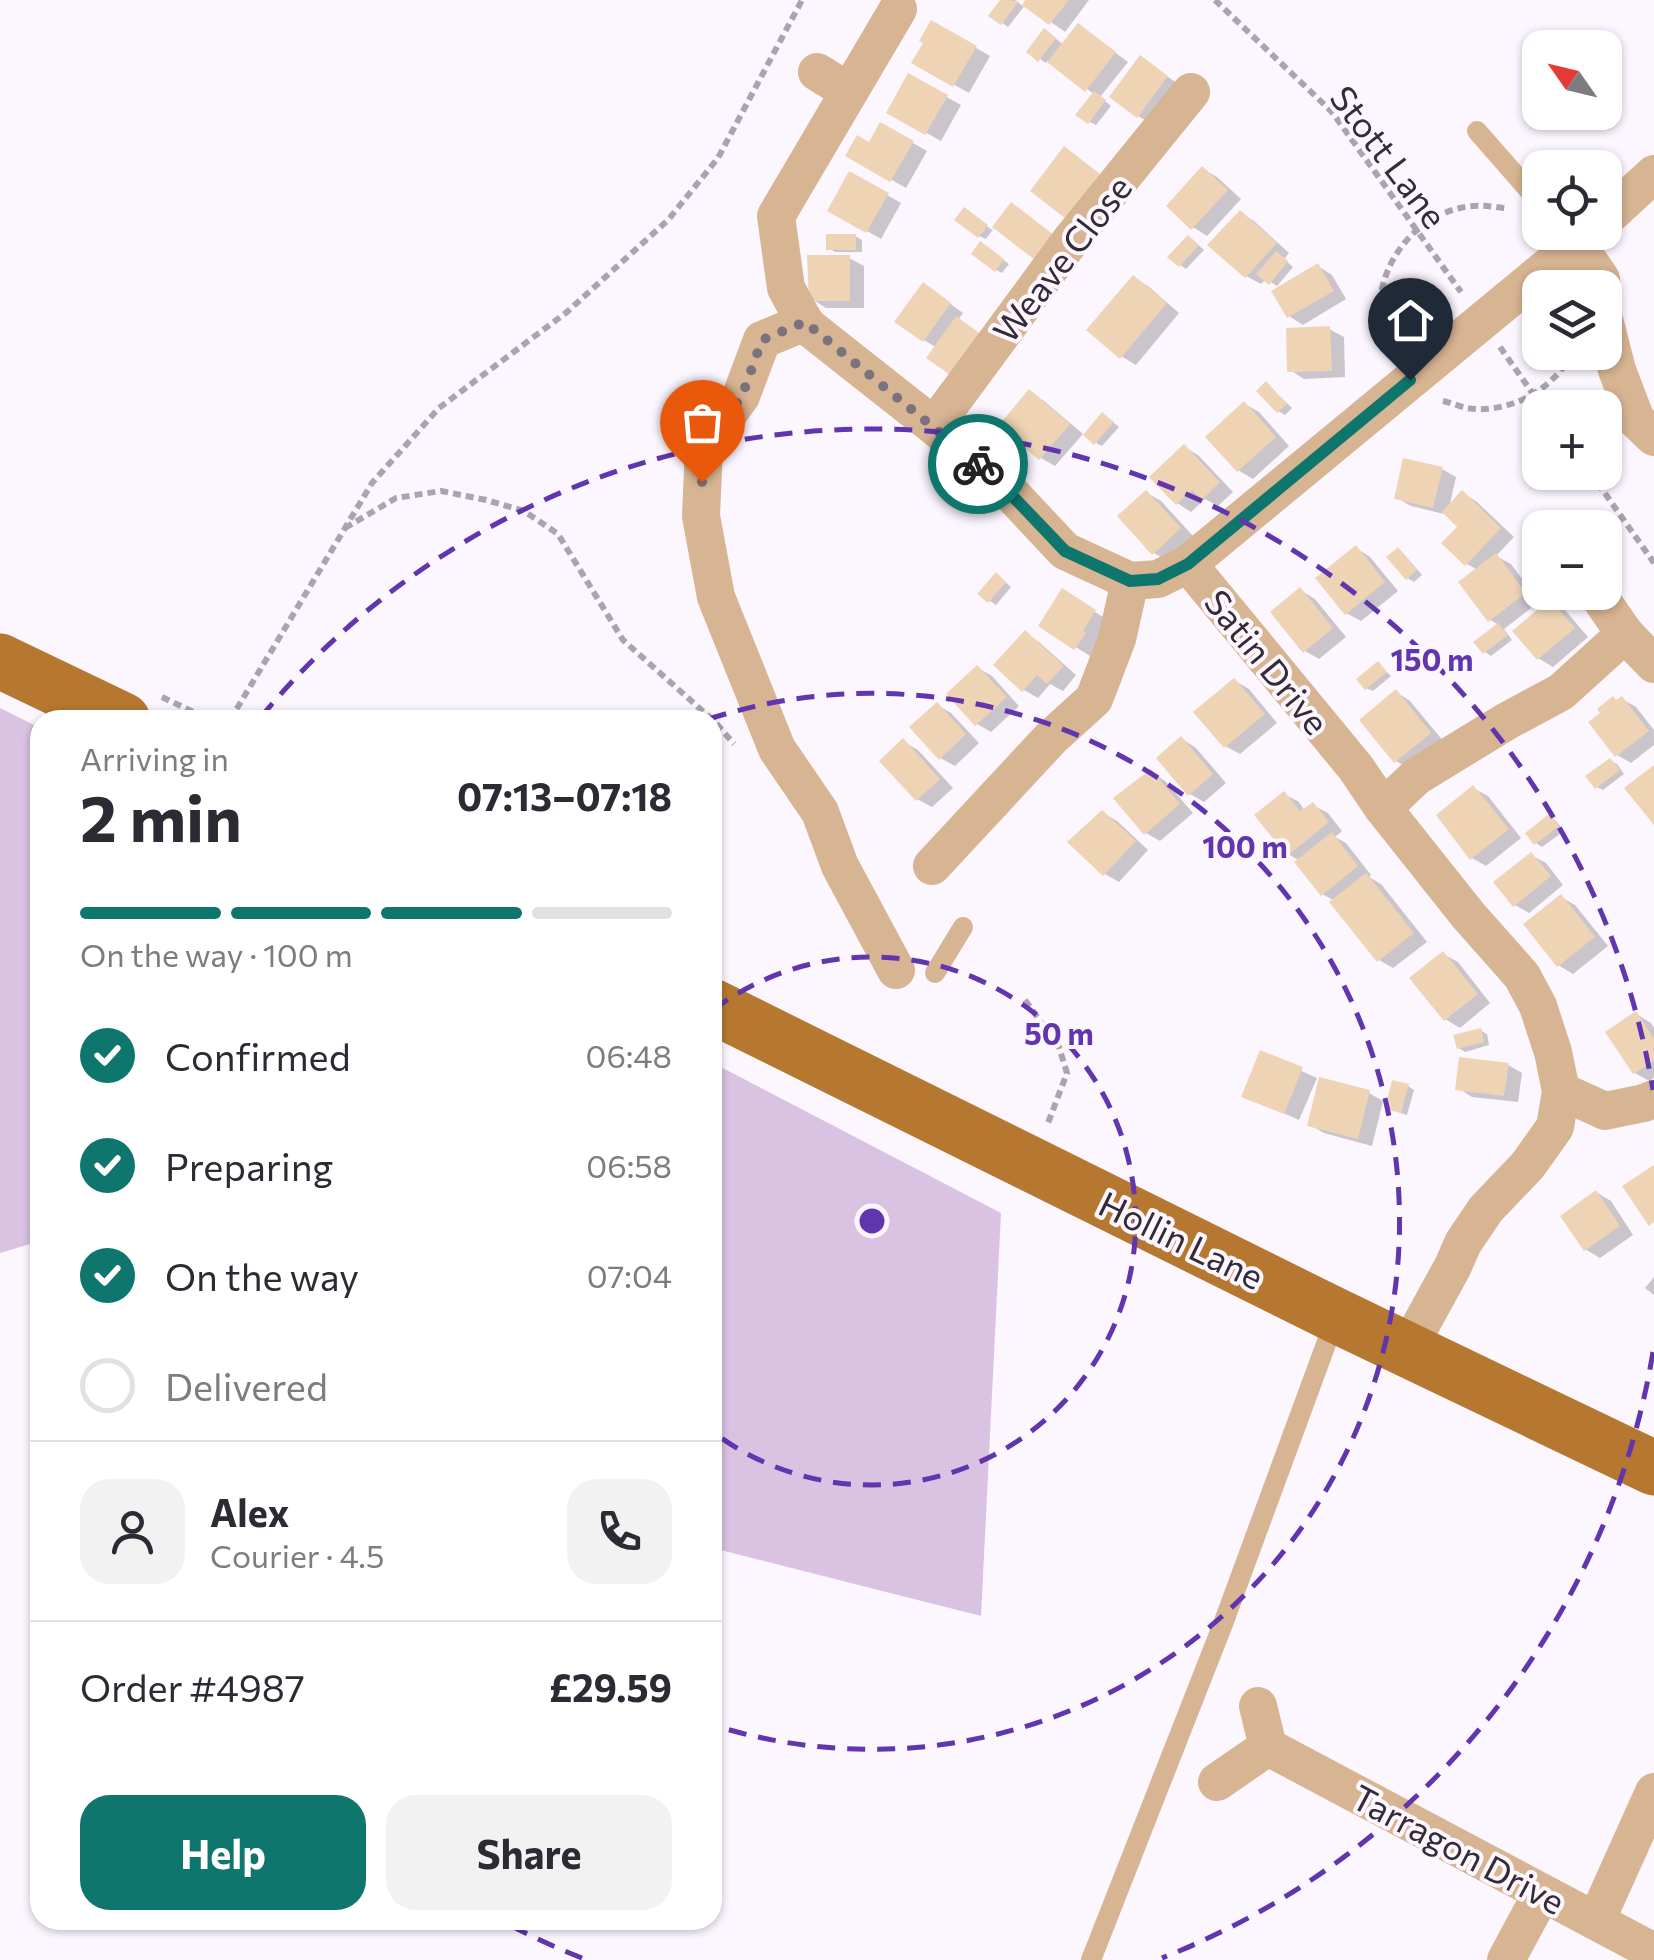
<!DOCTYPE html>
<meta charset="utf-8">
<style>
body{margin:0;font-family:Commissioner,sans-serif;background:#f2f2f3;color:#2b2b33;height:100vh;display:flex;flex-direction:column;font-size:38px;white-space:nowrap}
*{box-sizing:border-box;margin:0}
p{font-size:32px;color:#7c7c81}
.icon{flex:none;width:55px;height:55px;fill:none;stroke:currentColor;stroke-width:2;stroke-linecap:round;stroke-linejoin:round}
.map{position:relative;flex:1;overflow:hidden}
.details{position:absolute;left:30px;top:710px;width:692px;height:1220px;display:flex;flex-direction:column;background:#fff;border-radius:30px;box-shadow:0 2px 8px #0004}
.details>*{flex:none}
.needle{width:65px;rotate:304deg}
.tools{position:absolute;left:1522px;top:30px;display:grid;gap:20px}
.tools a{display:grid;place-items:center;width:100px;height:100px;border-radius:20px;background:#fff;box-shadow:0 2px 8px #0004;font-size:50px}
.pin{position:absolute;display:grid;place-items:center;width:85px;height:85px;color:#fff;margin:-102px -42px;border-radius:50% 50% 50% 0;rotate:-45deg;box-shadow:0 0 10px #0007}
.pin .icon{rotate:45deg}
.courier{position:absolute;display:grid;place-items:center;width:100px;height:100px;margin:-50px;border:8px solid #0f766e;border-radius:50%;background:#fff;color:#222;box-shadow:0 2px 12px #0007}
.headline em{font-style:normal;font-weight:700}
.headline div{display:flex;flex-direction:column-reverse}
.headline{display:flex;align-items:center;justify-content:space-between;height:170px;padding:0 50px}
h1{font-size:65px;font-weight:700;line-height:75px}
.bar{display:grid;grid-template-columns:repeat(4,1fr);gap:15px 10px;align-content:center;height:120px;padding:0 50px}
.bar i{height:12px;border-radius:8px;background:#e1e1e2}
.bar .on{background:#0f766e}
.bar p{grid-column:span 4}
.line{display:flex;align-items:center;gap:25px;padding:0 50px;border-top:2px solid #e1e1e2}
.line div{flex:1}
.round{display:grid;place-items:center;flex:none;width:105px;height:105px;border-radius:30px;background:#f2f2f3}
ol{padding:0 50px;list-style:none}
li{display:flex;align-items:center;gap:30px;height:110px}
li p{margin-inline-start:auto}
li .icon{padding:10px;border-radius:50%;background:#0f766e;color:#fff;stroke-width:4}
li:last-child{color:#7c7c81}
li i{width:55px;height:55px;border:5px solid #e1e1e2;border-radius:50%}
.action{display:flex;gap:20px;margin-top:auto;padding:20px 50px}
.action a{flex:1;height:115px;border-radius:30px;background:#0f766e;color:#fff;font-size:40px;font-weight:700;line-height:115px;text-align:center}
.action a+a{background:#f2f2f3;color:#2b2b33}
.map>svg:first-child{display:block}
.green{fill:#dac2e3}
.shadow{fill:#0003}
.building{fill:#eed4b5}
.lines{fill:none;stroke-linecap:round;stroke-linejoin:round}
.path{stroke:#aba4ad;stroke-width:6;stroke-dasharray:8 5;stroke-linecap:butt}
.service{stroke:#d7b492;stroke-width:20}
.minor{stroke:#d7b492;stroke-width:38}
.primary{stroke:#b67831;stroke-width:55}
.done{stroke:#7a727d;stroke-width:10;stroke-dasharray:0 18}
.route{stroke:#0f766e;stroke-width:12}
.ring{fill:none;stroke:#6035ad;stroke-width:5;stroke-dasharray:18 12}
.labels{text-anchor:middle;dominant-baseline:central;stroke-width:8;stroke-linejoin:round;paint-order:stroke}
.street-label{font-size:35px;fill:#342b37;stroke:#fcf7fe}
.centre{fill:#6035ad;stroke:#fcf7fe;stroke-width:5}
.ring-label{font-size:30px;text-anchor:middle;font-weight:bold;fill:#6035ad;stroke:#fcf7fe;stroke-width:8;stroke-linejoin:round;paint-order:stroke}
</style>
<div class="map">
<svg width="1654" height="1960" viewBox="0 0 1654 1960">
<rect width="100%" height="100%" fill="#fcf7fe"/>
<!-- green -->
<g class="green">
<path d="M0 708 40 728V1241L0 1253Z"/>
<path d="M713 1063 1001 1213 981 1616 713 1548Z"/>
</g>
<!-- shadow -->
<g class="shadow">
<path d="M1003 0H1015L1024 7 1029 0H1089L1065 32 1026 4 1008 27 992 15Z"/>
<path d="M932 23 990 56 969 93 914 62 926 42Z"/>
<path d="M1079 26 1128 62 1100 97 1111 106 1096 125 1090 122 1094 94 1048 60 1046 63 1040 59 1051 35 1064 45Z"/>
<path d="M1141 58 1181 86 1152 124 1138 116Z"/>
<path d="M909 76 961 105 941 141 889 112Z"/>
<path d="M881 125 927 151 906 188 848 155 870 145Z"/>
<path d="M1203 169 1217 177 1241 199 1207 236 1193 227Z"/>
<path d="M850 174 901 203 881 239 830 210Z"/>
<path d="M1011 205 986 239 979 236 971 214 992 230Z"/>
<path d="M1240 213 1254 221 1289 253 1284 259 1293 267 1277 286 1266 279 1261 284 1246 276Z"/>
<path d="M855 236 862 240V252H835L829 248Z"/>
<path d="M1195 242 1204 250 1186 269 1180 265Z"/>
<path d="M987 248 1009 264 1002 273 996 270Z"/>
<path d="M849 258 864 266V308H826L812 299Z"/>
<path d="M1318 266 1332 275 1346 299 1303 325 1289 316Z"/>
<path d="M1134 278 1148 286 1179 313 1136 365 1121 356Z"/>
<path d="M937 294 963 313 937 348 924 340Z"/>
<path d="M1329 329 1344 337 1345 377 1304 379 1290 370Z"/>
<path d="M1267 384 1292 408 1285 415 1278 411Z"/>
<path d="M1030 392 1044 401 1083 434 1055 466 1041 458 1002 425Z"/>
<path d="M1245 404 1259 412 1289 446 1253 479 1238 470Z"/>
<path d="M1109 419 1119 427 1102 446 1096 443Z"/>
<path d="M1184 447 1198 455 1233 492 1218 506 1205 499 1191 512 1177 503Z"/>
<path d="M1442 469 1456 477 1449 508 1463 493 1477 502 1514 537 1496 556 1511 564 1539 602 1504 629 1512 640 1491 656 1485 652 1499 625 1490 620 1478 570 1467 564 1460 527 1448 515 1411 506 1397 498Z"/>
<path d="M1147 493 1161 501 1194 537 1168 561 1154 553Z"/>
<path d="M1356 548 1370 557 1398 591 1361 621 1346 613Z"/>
<path d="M1398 550 1404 554 1422 575 1414 582 1407 578Z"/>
<path d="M1002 579 1011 587 996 605 980 594Z"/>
<path d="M1300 590 1315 599 1346 637 1319 659 1305 651Z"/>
<path d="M1077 600 1109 621 1096 641 1098 643 1090 656 1041 625Z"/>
<path d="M1551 602 1565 610 1588 637 1553 667 1538 658Z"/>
<path d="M1025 633 1039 642 1076 675 1063 691 1050 684 1038 698 1024 690Z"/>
<path d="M1378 664 1391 676 1373 691 1366 688Z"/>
<path d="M978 668 992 676 1019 706 991 732 977 724Z"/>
<path d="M1235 681 1249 689 1277 723 1240 754 1225 746Z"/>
<path d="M1396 692 1410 701 1444 742 1410 769 1396 761Z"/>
<path d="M1622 699 1636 707 1654 730V745L1631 763 1617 755 1618 702Z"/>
<path d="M937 705 951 713 979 743 955 766 940 758Z"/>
<path d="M1182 739 1196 748 1226 783 1204 802 1190 794Z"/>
<path d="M904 742 918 750 953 788 932 807 917 799Z"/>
<path d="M1610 761 1617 764 1624 774 1603 790 1597 787Z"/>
<path d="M1151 772 1165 781 1193 813 1160 841 1146 833 1116 798Z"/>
<path d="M1473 788 1488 796 1521 838 1486 866 1472 858Z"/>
<path d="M1284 794 1299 802 1305 811 1313 805 1328 813 1342 831 1335 837 1346 843 1371 875 1369 877 1381 884 1427 942 1393 968 1379 960 1335 901 1322 894 1300 861 1288 854Z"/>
<path d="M1103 813 1117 821 1148 850 1119 882 1105 874Z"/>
<path d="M1550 817 1556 821 1564 831 1542 847 1536 843Z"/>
<path d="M1531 855 1546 863 1563 885 1529 913 1515 905Z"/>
<path d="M1561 897 1575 905 1608 946 1573 974 1558 965Z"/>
<path d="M1443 954 1458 962 1490 1003 1460 1028 1445 1019Z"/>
<path d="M1636 1014 1651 1023 1654 1028V1078L1649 1081 1635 1073Z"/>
<path d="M1480 1030 1487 1034 1489 1045 1465 1052 1459 1048Z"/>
<path d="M1262 1053 1317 1078 1299 1120 1245 1096Z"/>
<path d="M1508 1065 1522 1073 1518 1102 1472 1097 1458 1088Z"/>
<path d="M1408 1086 1414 1090 1407 1115 1387 1108Z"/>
<path d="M1369 1093 1383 1101 1372 1146 1324 1133 1310 1125Z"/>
<path d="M1596 1192 1611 1201 1633 1235 1600 1258 1585 1249Z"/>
<path d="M1654 1277V1295L1645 1288Z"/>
</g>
<!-- building -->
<g class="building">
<path d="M1000 0 1019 1 1001 25 988 16Z"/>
<path d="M1025 0H1069L1049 25 1022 5Z"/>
<path d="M931 20 977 46 953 87 911 63 923 43 919 41Z"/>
<path d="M1078 23 1116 52 1085 92 1047 62Z"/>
<path d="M1044 28 1056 38 1038 62 1026 52Z"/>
<path d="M1140 55 1168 76 1137 118 1109 97Z"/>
<path d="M908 73 948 95 925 135 886 113Z"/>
<path d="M1094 91 1106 100 1088 124 1075 115Z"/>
<path d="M880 122 914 141 890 182 845 156 857 135 869 142Z"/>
<path d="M1064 146 1100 174 1066 219 1030 191Z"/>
<path d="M1202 166 1228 190 1191 230 1166 206Z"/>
<path d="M849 171 889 193 866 233 827 211Z"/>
<path d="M1011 202 1054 235 1035 260 992 227Z"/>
<path d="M964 207 988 225 978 238 954 220Z"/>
<path d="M1240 210 1277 243 1245 278 1207 245Z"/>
<rect x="826" y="234" width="30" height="16"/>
<path d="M1188 235 1199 245 1179 267 1167 257Z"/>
<path d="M980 241 1004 259 995 272 971 254Z"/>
<path d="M1276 251 1288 261 1269 285 1256 274Z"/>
<path d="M807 255H850V301H809Z"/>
<path d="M1318 263 1334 291 1287 318 1271 291Z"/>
<path d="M1133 275 1167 303 1120 359 1086 330Z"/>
<path d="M923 282 951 303 923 342 894 322Z"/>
<path d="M956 316 986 338 956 379 926 358Z"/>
<path d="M1330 326 1332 371 1287 372 1286 328Z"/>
<path d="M1266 381 1287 404 1277 413 1256 391Z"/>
<path d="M1029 389 1070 424 1039 460 999 425Z"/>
<path d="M1244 401 1276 437 1237 472 1205 437Z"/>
<path d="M1102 412 1114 422 1094 445 1083 435Z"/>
<path d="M1184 444 1220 482 1202 500 1192 490 1176 505 1149 477Z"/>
<path d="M1403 458 1443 467 1433 508 1394 499Z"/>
<path d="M1146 490 1181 528 1152 555 1117 516Z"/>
<path d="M1462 490 1501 528 1465 566 1441 543 1457 527 1442 512Z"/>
<path d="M1356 545 1385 582 1345 615 1315 578Z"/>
<path d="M1398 547 1417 570 1406 580 1386 557Z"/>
<path d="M1496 553 1526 593 1488 622 1458 582Z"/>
<path d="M996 572 1006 582 988 603 977 594Z"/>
<path d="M1300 587 1333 628 1303 653 1270 612Z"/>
<path d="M1062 588 1096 610 1083 631 1086 633 1074 650 1038 626Z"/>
<path d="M1550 599 1575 628 1537 660 1512 631Z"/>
<path d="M1498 623 1508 635 1483 654 1473 642Z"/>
<path d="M1025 630 1064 666 1047 684 1037 675 1022 692 993 665Z"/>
<path d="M1378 661 1387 672 1365 690 1356 679Z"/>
<path d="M977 665 1007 697 975 726 946 694Z"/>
<path d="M1234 678 1265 714 1224 748 1193 712Z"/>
<path d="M1396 689 1431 733 1394 763 1359 720Z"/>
<path d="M1613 696 1616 700 1622 696 1649 731 1615 757 1588 722 1600 713 1597 709Z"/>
<path d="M937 702 966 734 939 760 909 727Z"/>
<path d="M1181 736 1213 774 1188 796 1156 758Z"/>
<path d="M903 738 940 779 916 801 879 761Z"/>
<path d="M1610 758 1620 770 1595 789 1585 776Z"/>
<path d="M1654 765V825L1624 788Z"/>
<path d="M1151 769 1180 804 1144 835 1113 798Z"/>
<path d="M1473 785 1509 829 1470 860 1436 815Z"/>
<path d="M1284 791 1300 811 1313 802 1329 822 1287 856 1254 815Z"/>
<path d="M1102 810 1136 841 1103 876 1067 842Z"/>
<path d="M1549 814 1559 826 1534 845 1525 833Z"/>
<path d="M1332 832 1358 866 1321 896 1294 862Z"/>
<path d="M1531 852 1551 876 1513 907 1493 882Z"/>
<path d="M1366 873 1414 933 1377 962 1329 902Z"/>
<path d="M1561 894 1595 937 1557 967 1523 924Z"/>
<path d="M1443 951 1478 994 1444 1021 1409 978Z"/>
<path d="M1636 1011 1654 1039V1061L1633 1074 1605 1032Z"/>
<path d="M1481 1028 1484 1042 1457 1049 1453 1035Z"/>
<path d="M1260 1050 1303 1067 1284 1114 1241 1097Z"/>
<path d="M1459 1057 1509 1063 1504 1096 1455 1090Z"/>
<path d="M1319 1077 1370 1090 1358 1139 1307 1126Z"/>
<path d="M1392 1080 1409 1084 1401 1113 1385 1109Z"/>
<path d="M1654 1165V1222L1649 1226 1622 1186Z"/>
<path d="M1596 1190 1620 1226 1584 1251 1560 1216Z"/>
</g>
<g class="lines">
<!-- path -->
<g class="path">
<path d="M1215 0 1332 112 1461 292"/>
<path d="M1500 347 1543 408"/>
<path d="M1391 353C1388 346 1384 338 1382 330 1370 277 1407 220 1460 208 1476 204 1492 206 1508 209"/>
<path d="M1443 401C1451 403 1459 406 1466 408 1507 415 1555 390 1572 352"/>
<path d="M1590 472 1654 563"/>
<path d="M345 528 396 498 441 491 486 500 524 511 558 534 623 640 715 722 734 744"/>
<path d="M162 697 210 720"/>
<path d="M230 720 372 483 439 408 567 312 668 220 718 158 802 0"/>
<path d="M1025 1000 1059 1047 1067 1073 1048 1123"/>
</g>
<!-- service -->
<g class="service">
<path d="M1477 131 1540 203"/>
<path d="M935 973 963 927"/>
<path d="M1091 1960 1223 1624 1336 1317"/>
</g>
<!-- minor -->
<g class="minor">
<path d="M898 9 776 216 786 288 806 325 934 426 1003 485 1065 551 1130 581 1158 579 1188 564 1356 768 1383 808 1468 915 1522 976 1538 1006 1553 1052 1561 1091 1555 1127 1528 1165 1486 1209 1463 1243 1453 1266 1407 1350"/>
<path d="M817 72 848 91"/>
<path d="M1605 219 1654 174"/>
<path d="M1577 244 1601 279 1602 288"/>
<path d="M805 322 762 340 741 396 704 447 701 516 716 597 777 749 820 812 840 866 896 970"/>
<path d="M1605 323 1617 370 1636 420 1654 437"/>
<path d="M934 426 1071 240 1191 92"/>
<path d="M1188 564 1590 232"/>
<path d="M1596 592 1625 634 1654 664"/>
<path d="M1383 808 1417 776 1507 721 1561 692 1625 634"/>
<path d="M932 866 1051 738 1094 699 1117 639 1130 581"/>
<path d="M1561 1091 1605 1111 1644 1103 1654 1099"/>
<path d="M1258 1706 1268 1747 1650 1950"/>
<path d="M1217 1782 1268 1747"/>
<path d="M1596 1921 1654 1792"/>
<path d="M1506 1960 1542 1893"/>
</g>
<!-- primary -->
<g class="primary">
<path d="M0 661 123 720"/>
<path d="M712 1006 1337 1316 1654 1468"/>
</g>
</g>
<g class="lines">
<!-- done -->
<path class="done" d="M702 482 704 447 742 396 762 340 805 322 978 464"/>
<!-- route -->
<path class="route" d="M978 464 1003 486 1065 551 1130 581 1158 579 1188 564 1410 380"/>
</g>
<!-- distance rings -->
<g class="ring">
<path d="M713 1010A264 264 0 1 1 713 1432"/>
<path d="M709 719A528 528 0 1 1 713 1725"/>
<path d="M1653 1352A792 792 0 0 1 1162 1958M582 1958A792 792 0 0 1 500 1920M261 717A792 792 0 0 1 1653 1090"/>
</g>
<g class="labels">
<!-- street labels -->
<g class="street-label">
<text transform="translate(1390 156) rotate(53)">Stott Lane</text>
<text transform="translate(1061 258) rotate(-52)">Weave Close</text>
<text transform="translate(1268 661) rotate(51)">Satin Drive</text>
<text transform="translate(1182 1239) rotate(26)">Hollin Lane</text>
<text transform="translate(1459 1848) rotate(28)">Tarragon Drive</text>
</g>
</g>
<circle cx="872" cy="1221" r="15" class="centre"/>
<g class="ring-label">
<text x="1432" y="671">150 m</text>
<text x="1245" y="858">100 m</text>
<text x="1059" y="1045">50 m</text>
</g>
</svg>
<div class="tools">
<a><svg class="needle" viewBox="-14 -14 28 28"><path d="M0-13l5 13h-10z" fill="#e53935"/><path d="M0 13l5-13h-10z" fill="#7c7c81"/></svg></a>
<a><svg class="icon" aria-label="locate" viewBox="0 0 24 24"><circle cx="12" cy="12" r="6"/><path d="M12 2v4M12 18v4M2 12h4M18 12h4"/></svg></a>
<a><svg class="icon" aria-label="layers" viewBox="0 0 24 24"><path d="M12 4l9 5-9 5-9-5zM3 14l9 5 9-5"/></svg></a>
<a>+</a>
<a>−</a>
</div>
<div class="pin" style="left:702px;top:482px;background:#ea580c"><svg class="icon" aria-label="bag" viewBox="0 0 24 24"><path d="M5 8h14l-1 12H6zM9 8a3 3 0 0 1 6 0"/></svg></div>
<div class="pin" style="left:1410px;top:380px;background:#1f2937"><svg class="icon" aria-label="home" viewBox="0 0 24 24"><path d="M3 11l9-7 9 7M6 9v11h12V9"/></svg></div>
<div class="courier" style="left:978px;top:464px"><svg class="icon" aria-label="bike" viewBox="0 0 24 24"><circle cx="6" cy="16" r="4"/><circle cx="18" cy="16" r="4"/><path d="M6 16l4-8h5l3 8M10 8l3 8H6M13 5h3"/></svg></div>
<section class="details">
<div class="headline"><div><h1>2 min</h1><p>Arriving in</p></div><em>07:13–07:18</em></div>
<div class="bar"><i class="on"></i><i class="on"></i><i class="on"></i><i></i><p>On the way · 100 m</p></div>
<ol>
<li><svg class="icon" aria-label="check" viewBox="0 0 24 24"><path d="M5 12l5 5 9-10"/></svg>Confirmed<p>06:48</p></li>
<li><svg class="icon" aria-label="check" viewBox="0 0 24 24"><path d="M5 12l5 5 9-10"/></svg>Preparing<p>06:58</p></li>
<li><svg class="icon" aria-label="check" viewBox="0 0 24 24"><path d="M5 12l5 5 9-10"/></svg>On the way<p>07:04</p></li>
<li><i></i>Delivered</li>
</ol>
<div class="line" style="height:180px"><a class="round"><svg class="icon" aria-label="person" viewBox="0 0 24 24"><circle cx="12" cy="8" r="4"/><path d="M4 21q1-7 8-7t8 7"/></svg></a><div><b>Alex</b><p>Courier · 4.5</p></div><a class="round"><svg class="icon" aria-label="phone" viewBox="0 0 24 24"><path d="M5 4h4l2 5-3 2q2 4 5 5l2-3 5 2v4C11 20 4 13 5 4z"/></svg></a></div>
<div class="line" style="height:130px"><div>Order #4987</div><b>£29.59</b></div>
<div class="action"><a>Help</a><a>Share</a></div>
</section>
</div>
